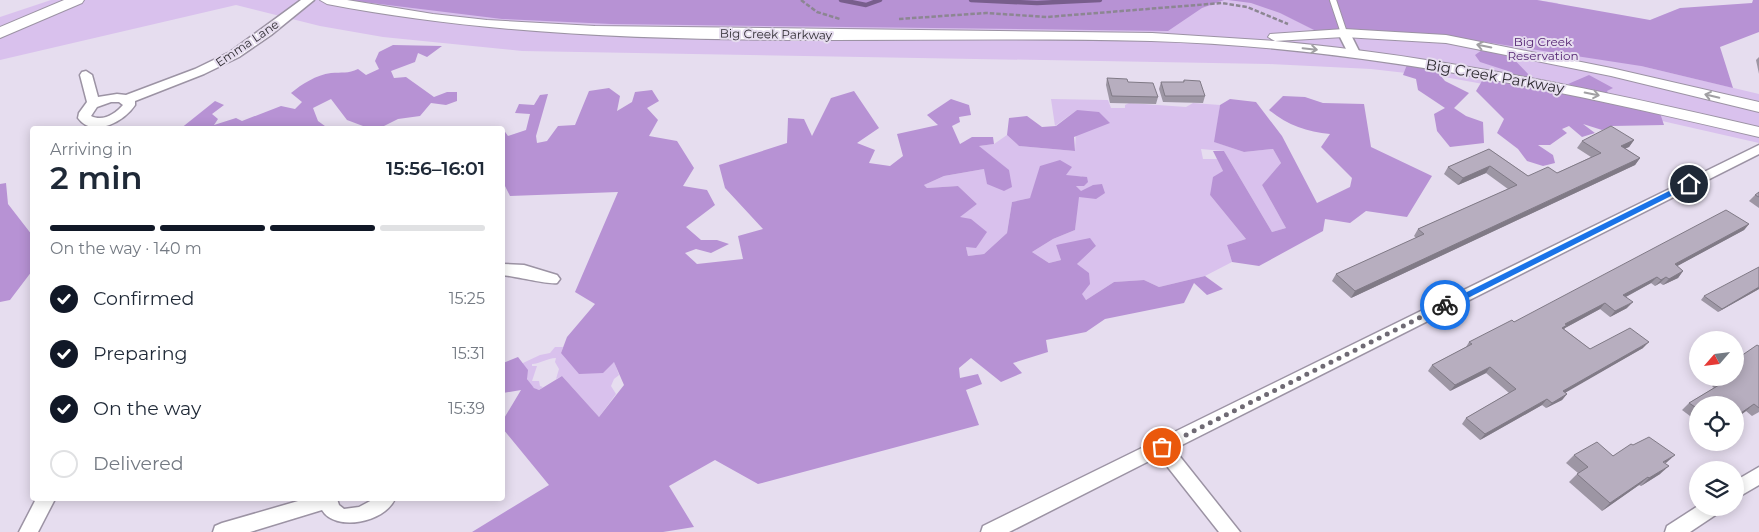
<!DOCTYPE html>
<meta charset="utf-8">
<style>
body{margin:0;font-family:Montserrat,sans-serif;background:#f2f2f3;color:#1f2937;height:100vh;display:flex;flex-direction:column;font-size:19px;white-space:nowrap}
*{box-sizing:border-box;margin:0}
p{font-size:16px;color:#747a83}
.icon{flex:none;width:28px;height:28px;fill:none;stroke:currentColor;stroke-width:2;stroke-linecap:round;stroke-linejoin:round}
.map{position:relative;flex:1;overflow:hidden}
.sheet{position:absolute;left:30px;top:126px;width:475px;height:375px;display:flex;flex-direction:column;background:#fff;border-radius:5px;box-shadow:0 2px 12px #0003}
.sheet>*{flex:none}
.needle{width:32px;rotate:242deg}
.controls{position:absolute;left:1689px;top:331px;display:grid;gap:10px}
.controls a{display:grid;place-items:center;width:55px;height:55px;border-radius:50%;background:#fff;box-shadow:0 2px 12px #0003;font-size:25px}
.pin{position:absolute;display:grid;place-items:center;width:42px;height:42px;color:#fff;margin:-21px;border:2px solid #fff;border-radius:50%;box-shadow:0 1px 5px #0007}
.courier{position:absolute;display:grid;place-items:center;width:50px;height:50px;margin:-25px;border:4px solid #1a73e8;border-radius:50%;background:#fff;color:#222;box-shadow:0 1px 6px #0007}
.headline em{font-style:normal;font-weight:600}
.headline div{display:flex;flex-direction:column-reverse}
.headline{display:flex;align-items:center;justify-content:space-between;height:85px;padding:0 20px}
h1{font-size:32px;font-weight:600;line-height:38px}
.bar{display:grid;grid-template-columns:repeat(4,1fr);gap:8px 5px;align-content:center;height:60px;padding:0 20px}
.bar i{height:6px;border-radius:4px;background:#e0e1e3}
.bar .on{background:#111827}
.bar p{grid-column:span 4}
ol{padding:0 20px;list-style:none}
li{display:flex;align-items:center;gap:15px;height:55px}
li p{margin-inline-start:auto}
li .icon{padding:5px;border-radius:50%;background:#111827;color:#fff;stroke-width:4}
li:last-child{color:#747a83}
li i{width:28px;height:28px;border:2px solid #e0e1e3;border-radius:50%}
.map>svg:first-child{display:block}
.green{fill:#d9c1ed}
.forest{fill:#b792d4}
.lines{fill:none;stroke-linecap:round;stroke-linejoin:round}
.stream{stroke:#785e8c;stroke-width:4.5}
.service-casing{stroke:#9c93a4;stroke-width:8}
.minor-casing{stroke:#9c93a4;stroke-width:3}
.tertiary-casing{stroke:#9c93a4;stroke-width:2}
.secondary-casing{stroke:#9c93a4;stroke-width:2}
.path{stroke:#8c8692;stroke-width:2.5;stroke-dasharray:4.5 2;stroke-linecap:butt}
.service{stroke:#fff;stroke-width:6}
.minor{fill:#fff;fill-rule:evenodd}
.tertiary{fill:#fff;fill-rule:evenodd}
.secondary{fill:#fff;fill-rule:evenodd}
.wall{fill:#9d96a4}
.shaded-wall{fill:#807a86}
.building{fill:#b7aebf;stroke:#807a86}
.oneway{stroke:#a1a0a3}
.route{fill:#1a73e8}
.done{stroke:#6f6a74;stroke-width:5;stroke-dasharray:0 9}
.labels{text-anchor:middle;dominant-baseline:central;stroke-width:4;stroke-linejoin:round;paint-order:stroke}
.far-street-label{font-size:12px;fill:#2f2c32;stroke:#e6ddef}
.far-park-label{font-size:12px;fill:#542472;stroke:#e6ddef}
.street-label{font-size:15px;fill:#2f2c32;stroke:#e6ddef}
</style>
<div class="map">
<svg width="1759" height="532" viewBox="0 0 1759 532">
<rect width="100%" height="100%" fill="#e6ddef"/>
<!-- green -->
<g class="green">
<path d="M51 0H1537L1557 3 1641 66 1759 94V143L1561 98 1450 78 1371 69 1269 64 522 51 383 37 320 26 236 5 0 60V17Z"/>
<path d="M1051 99 1108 100 1111 108H1125V105L1129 103 1186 107 1193 103 1220 105 1215 142 1244 152 1273 149 1281 163 1262 185 1286 228 1272 232 1224 151 1201 149 1203 159H1217L1223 171 1210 195 1246 239 1227 245 1232 262 1205 276 1159 287 1144 280 1114 282 1086 300 1081 294 1077 264 1096 246 1056 245 1061 260 1049 263 1032 252 1053 239 1075 230 1078 197 1093 185 1081 192 1076 186 1082 176 1069 178 1065 175 1072 167 1030 198 1012 202 1007 233 984 254 968 256 959 217 977 204 958 186 927 188 924 185 944 176 984 169 1004 191 979 146 994 144 1007 135 1019 146 1075 151 1077 110 1055 126Z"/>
<path d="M555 347H563L561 353 614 361 619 375 614 379 611 386 616 394 599 417 562 376 556 379 559 369 555 362 556 358C547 358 540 364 532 364V366H537L532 381H539L540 386 543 387 539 390C528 387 525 374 523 363L540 355 550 353Z"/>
</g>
<!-- forest -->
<g class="forest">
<path d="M347 0H1224L1202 8 1168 31 611 24 502 19Z"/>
<path d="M1228 0H1537L1650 20 1680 8 1752 3 1753 0H1759V32L1720 47 1733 88 1641 66 1439 35 1314 30 1280 13 1251 3Z"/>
<path d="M393 45 442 46 427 57 418 53 415 62 391 71 394 78 406 77 434 97 447 92H457V101L446 105 431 103 420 116 398 119 378 129H371L347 120 331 99 313 108 318 121 329 129H180L215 101 224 105 212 114 218 119 214 125 236 118 242 121 281 106 295 109 302 102 291 93C302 84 316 75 331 73 342 72 348 74 358 69L366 75 379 69 375 61 379 52Z"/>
<path d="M1489 45 1502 47 1530 76 1531 88 1547 92 1555 82 1592 93 1568 84 1589 75 1613 88 1607 91C1614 106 1626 107 1641 107 1647 108 1654 111 1660 113L1664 125 1612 126 1602 130 1583 124 1595 133 1582 137 1569 126 1562 129 1567 133 1550 145H1538L1553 155 1555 163 1543 166 1527 161 1518 149 1497 133 1504 119 1476 91 1482 81 1508 71 1480 62 1475 55Z"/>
<path d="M1408 62 1433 67 1445 81 1469 93 1454 108 1466 116 1483 122 1484 143 1450 147 1437 131 1434 114 1445 108 1418 90 1416 79 1403 75Z"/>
<path d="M609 88 620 96 617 111 632 102 635 92 652 90 659 101 647 108 658 120 649 136 677 141 694 168 683 186 707 190 715 205 686 227 701 240H717L729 244 711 253 696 249 685 253 697 264 743 259 738 236 763 229 725 188 719 165 787 143 788 118 804 119 812 136 831 98 854 91 879 128 857 143 875 150 869 163 890 166 903 156 897 134 938 125 927 115 951 99 969 105 971 115 959 117 960 122 952 126 960 144 972 137H993L994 144 979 146 1009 170 1012 187 1004 191 987 184 984 169 944 176 924 185 927 188 958 186 977 204 960 217 971 219 987 232 976 248 966 247 968 256 984 254 1007 233 1012 202 1030 198 1040 166 1060 160 1072 167 1066 175 1087 177 1088 182 1084 186H1076L1081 191 1093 185 1102 184 1105 193 1096 199 1079 197 1075 230 1053 239 1032 252 1049 263 1061 260 1056 245 1090 238 1096 246 1077 264 1089 273 1090 284 1082 294 1086 300 1114 282 1144 280 1159 287 1205 276 1223 289 1207 295 1194 283 1184 303 1105 319 1086 332 1046 340 1048 352 1013 363 1022 373 1001 382 971 358 959 368 960 378 978 374 982 384 966 390 979 425 758 484 715 460 669 486 694 527 663 532H472L549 485 503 429V420L521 390 503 393V363L518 357 528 370 527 379 534 388 539 390 562 376 599 417 624 385 614 362 603 373 579 374 561 353 567 337 595 304 575 292 618 192 510 196 503 182V129L508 136 526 130 530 114 515 113 519 104 534 105 540 95 548 94 536 136 537 143 547 141 558 126 575 125 589 91Z"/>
<path d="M1283 96 1305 97 1323 103 1364 104 1371 147 1432 176 1407 217 1366 211 1350 223 1325 219 1323 231 1259 266 1232 262 1227 245 1246 239 1210 195 1213 177 1223 171 1213 151H1224L1272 232 1286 228 1262 185 1281 163 1273 149 1244 152 1214 142 1220 105 1230 99 1256 102 1282 136 1317 203 1350 187 1352 178 1321 147 1330 134C1307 132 1287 125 1269 110Z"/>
<path d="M1077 110 1099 112 1110 123 1074 137 1075 151 1019 146 1007 135 1009 118 1027 116 1042 127 1056 126Z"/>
<path d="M6 183 8 204 32 235V271L10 300 0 302V184Z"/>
</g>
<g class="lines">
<!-- stream -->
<g class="stream">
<path d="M841 0 866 5 880 0"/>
<path d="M971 0 1037 3 1100 0"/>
</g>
<defs>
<path id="service" d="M1333 0 1344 33"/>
<g id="minor">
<path d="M301 0H314L271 35 239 57 204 74 135 101V105C125 121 93 139 78 118L79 113 87 102 80 75 82 72 86 71 92 75 98 97 117 94 126 95 195 69 230 52ZM111 102H119L123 105C115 114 103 122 91 116L97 107Z"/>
<path d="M1344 30 1350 33 1360 53 1358 56H1350L1348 53 1338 33Z"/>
<path d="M1759 145V154L1174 449 1240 532H1219L1159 456 1009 532H981L983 526Z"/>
<path d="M502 264 524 265 557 275 560 279 557 283C550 285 514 276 502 275Z"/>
<path d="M1759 467V485L1735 499V481Z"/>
<path d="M36 499H55L38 532H19Z"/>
<path d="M305 499H337L339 505 344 509 359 507 374 499H395C384 523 335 532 322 510L250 532H213L215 526 222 523Z"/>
<path d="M1698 506 1719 508 1717 514 1690 532H1665L1667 526Z"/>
</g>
<path id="tertiary" d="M320 0H347L433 14 487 20 595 26 1152 33 1275 41 1268 37 1270 34 1344 29 1446 35 1611 68 1759 102V112L1611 76 1446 43 1344 37 1275 41C1439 56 1599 90 1759 127V137C1559 90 1358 47 1151 41 879 34 596 56 327 4Z"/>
<path id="secondary" d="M64 0H84L82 3 0 38V27Z"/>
</defs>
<!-- service casing -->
<use href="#service" class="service-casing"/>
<!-- minor casing -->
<use href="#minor" class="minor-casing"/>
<!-- tertiary casing -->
<use href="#tertiary" class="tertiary-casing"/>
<!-- secondary casing -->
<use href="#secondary" class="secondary-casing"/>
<!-- path -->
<g class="path">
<path d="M801 0 817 12 840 19"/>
<path d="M899 19 986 13 1047 17 1222 3 1247 7 1288 24"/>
</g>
<!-- service -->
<use href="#service" class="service"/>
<!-- minor -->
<use href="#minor" class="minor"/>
<!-- tertiary -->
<use href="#tertiary" class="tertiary"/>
<!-- secondary -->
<use href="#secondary" class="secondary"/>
</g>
<!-- wall -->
<g class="wall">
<path d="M1759 57V74L1756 60Z"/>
<path d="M1107 78 1128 82 1158 97 1156 104 1110 103 1106 85Z"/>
<path d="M1184 80 1205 96 1203 103 1163 102 1159 89 1161 82H1183Z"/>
<path d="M1634 140 1629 147 1625 148 1640 158 1635 165 1351 298 1332 281 1336 274 1416 238 1414 236 1418 229 1508 189 1486 173 1458 185 1444 174 1448 167 1489 149 1528 176 1557 173 1591 157 1577 148 1582 141Z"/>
<path d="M1759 192V208L1749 201 1755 195Z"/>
<path d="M1749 224 1744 230 1677 266 1683 271 1678 278 1663 285 1660 283 1655 286 1651 283 1626 297 1627 308 1610 317 1600 309 1565 328 1564 329 1590 349 1643 348 1565 392 1567 394 1562 400 1546 408 1542 405 1480 440 1462 424 1466 418 1509 393 1486 373 1450 391 1428 371 1432 365 1466 347 1469 342 1514 322Z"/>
<path d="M1759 289 1718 312 1701 300 1704 296Z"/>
<path d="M1759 346V412L1752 416 1746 411 1735 419V405H1698V422L1682 410 1689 403 1714 388 1712 386 1721 378H1720H1735L1741 356Z"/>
<path d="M1633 445 1665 463 1660 474 1641 486 1639 485 1602 511 1569 482 1578 473 1566 463 1574 455 1613 456Z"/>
</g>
<!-- shaded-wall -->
<g class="shaded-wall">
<path d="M1634 140 1629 147 1616 153 1621 146Z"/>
<path d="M1640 158 1635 165 1351 298 1355 291Z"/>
<path d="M1490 166 1486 173 1458 185 1463 178Z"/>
<path d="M1749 224 1744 230 1670 270 1675 264Z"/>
<path d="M1683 271 1678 278 1663 285 1669 279Z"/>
<path d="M1657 277 1651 283 1618 301 1623 295Z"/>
<path d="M1666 277 1660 283 1655 286 1661 280Z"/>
<path d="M1759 287V289L1718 312 1722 309Z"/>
<path d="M1633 302 1627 308 1610 317 1615 311Z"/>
<path d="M1605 303 1600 309 1565 328 1562 332 1557 334 1565 324Z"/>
<path d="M1649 342 1643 348 1558 397 1563 391Z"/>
<path d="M1490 367 1486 373 1450 391 1455 385Z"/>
<path d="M1567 394 1562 400 1546 408 1552 403Z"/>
<path d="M1547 399 1542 405 1480 440 1485 434Z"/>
<path d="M1754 404 1746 411 1735 419V417Z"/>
<path d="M1675 455 1666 463 1663 462Z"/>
<path d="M1669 466 1660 474 1641 486 1649 478Z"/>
<path d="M1648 477 1639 485 1602 511 1610 503Z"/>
</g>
<!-- building -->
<g class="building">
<path d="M1107 78 1127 79 1128 82 1153 83 1158 97 1112 96Z"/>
<path d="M1184 80 1200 81 1205 96H1165L1161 82H1184Z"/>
<path d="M1611 126 1634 140 1621 146 1640 158 1355 291 1336 274 1424 234 1418 229 1517 185 1490 166 1463 178 1448 167 1489 149 1528 176 1548 167 1557 173 1601 153 1582 141Z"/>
<path d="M1759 192V197L1755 195Z"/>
<path d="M1726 210 1749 224 1675 264 1683 271 1669 279 1666 277 1661 280 1657 277 1623 295 1633 302 1615 311 1605 303 1565 324 1567 325 1562 328 1590 349 1630 328 1649 342 1563 391 1567 394 1552 403 1547 399 1485 434 1466 418 1516 389 1490 367 1455 385 1432 365 1472 344 1469 342 1512 320 1514 322Z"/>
<path d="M1759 267V287L1722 309 1704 296Z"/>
<path d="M1757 345 1759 346V408L1754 404 1735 417V405H1698V409L1689 403 1724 382 1720 379 1722 378H1735V354L1736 353 1741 356Z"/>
<path d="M1649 437 1675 455 1663 462 1669 466 1649 478 1648 477 1610 503 1577 474 1588 467 1574 455 1597 442 1613 456 1631 444 1633 445Z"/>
</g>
<!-- one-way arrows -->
<defs><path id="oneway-shaft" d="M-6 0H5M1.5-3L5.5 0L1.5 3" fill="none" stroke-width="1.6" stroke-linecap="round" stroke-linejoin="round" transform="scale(1.25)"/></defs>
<g class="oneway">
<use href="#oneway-shaft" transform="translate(1484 46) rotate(-169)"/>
<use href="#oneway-shaft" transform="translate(1310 49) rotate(6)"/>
<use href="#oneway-shaft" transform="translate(1592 94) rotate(11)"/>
<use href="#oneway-shaft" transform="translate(1712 96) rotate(-167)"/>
</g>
<!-- route -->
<path class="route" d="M1689 181 1691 182V186L1448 308 1445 309 1441 305Z"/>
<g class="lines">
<!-- done -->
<path class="done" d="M1162 447 1445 305"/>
</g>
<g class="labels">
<!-- far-street labels -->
<g class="far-street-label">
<text transform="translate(776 34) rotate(1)">Big Creek Parkway</text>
<text transform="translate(247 43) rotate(-34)">Emma Lane</text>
</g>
<!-- far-park labels -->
<g class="far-park-label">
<text x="1543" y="41">Big Creek<tspan x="1543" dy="14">Reservation</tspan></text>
</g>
<!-- street labels -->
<g class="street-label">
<text transform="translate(1495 76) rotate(10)">Big Creek Parkway</text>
</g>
</g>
</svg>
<div class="controls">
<a><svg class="needle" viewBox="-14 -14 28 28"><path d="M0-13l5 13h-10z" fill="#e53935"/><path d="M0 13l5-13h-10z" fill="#747a83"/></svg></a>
<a><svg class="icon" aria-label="locate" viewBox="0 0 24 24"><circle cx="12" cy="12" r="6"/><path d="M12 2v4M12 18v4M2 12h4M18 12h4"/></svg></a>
<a><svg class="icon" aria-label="layers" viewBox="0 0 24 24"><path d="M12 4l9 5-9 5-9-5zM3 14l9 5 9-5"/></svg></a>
</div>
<div class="pin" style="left:1162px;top:447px;background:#ea580c"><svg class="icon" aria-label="bag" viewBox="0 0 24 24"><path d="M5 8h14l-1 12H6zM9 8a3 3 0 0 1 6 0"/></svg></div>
<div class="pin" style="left:1689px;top:184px;background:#1f2937"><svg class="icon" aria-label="home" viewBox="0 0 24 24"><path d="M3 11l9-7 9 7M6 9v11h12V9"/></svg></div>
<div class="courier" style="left:1445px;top:305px"><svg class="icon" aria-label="bike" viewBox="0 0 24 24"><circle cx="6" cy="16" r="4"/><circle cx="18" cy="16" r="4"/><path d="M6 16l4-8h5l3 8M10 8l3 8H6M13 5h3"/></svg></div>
<section class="sheet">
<div class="headline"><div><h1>2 min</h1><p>Arriving in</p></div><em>15:56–16:01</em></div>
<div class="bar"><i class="on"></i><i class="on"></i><i class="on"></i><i></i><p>On the way · 140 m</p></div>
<ol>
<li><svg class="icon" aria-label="check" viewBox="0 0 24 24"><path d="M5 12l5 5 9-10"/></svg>Confirmed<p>15:25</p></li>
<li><svg class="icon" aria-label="check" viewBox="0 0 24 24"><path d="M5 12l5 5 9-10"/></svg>Preparing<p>15:31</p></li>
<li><svg class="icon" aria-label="check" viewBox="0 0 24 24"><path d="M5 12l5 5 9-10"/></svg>On the way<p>15:39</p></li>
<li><i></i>Delivered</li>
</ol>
</section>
</div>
